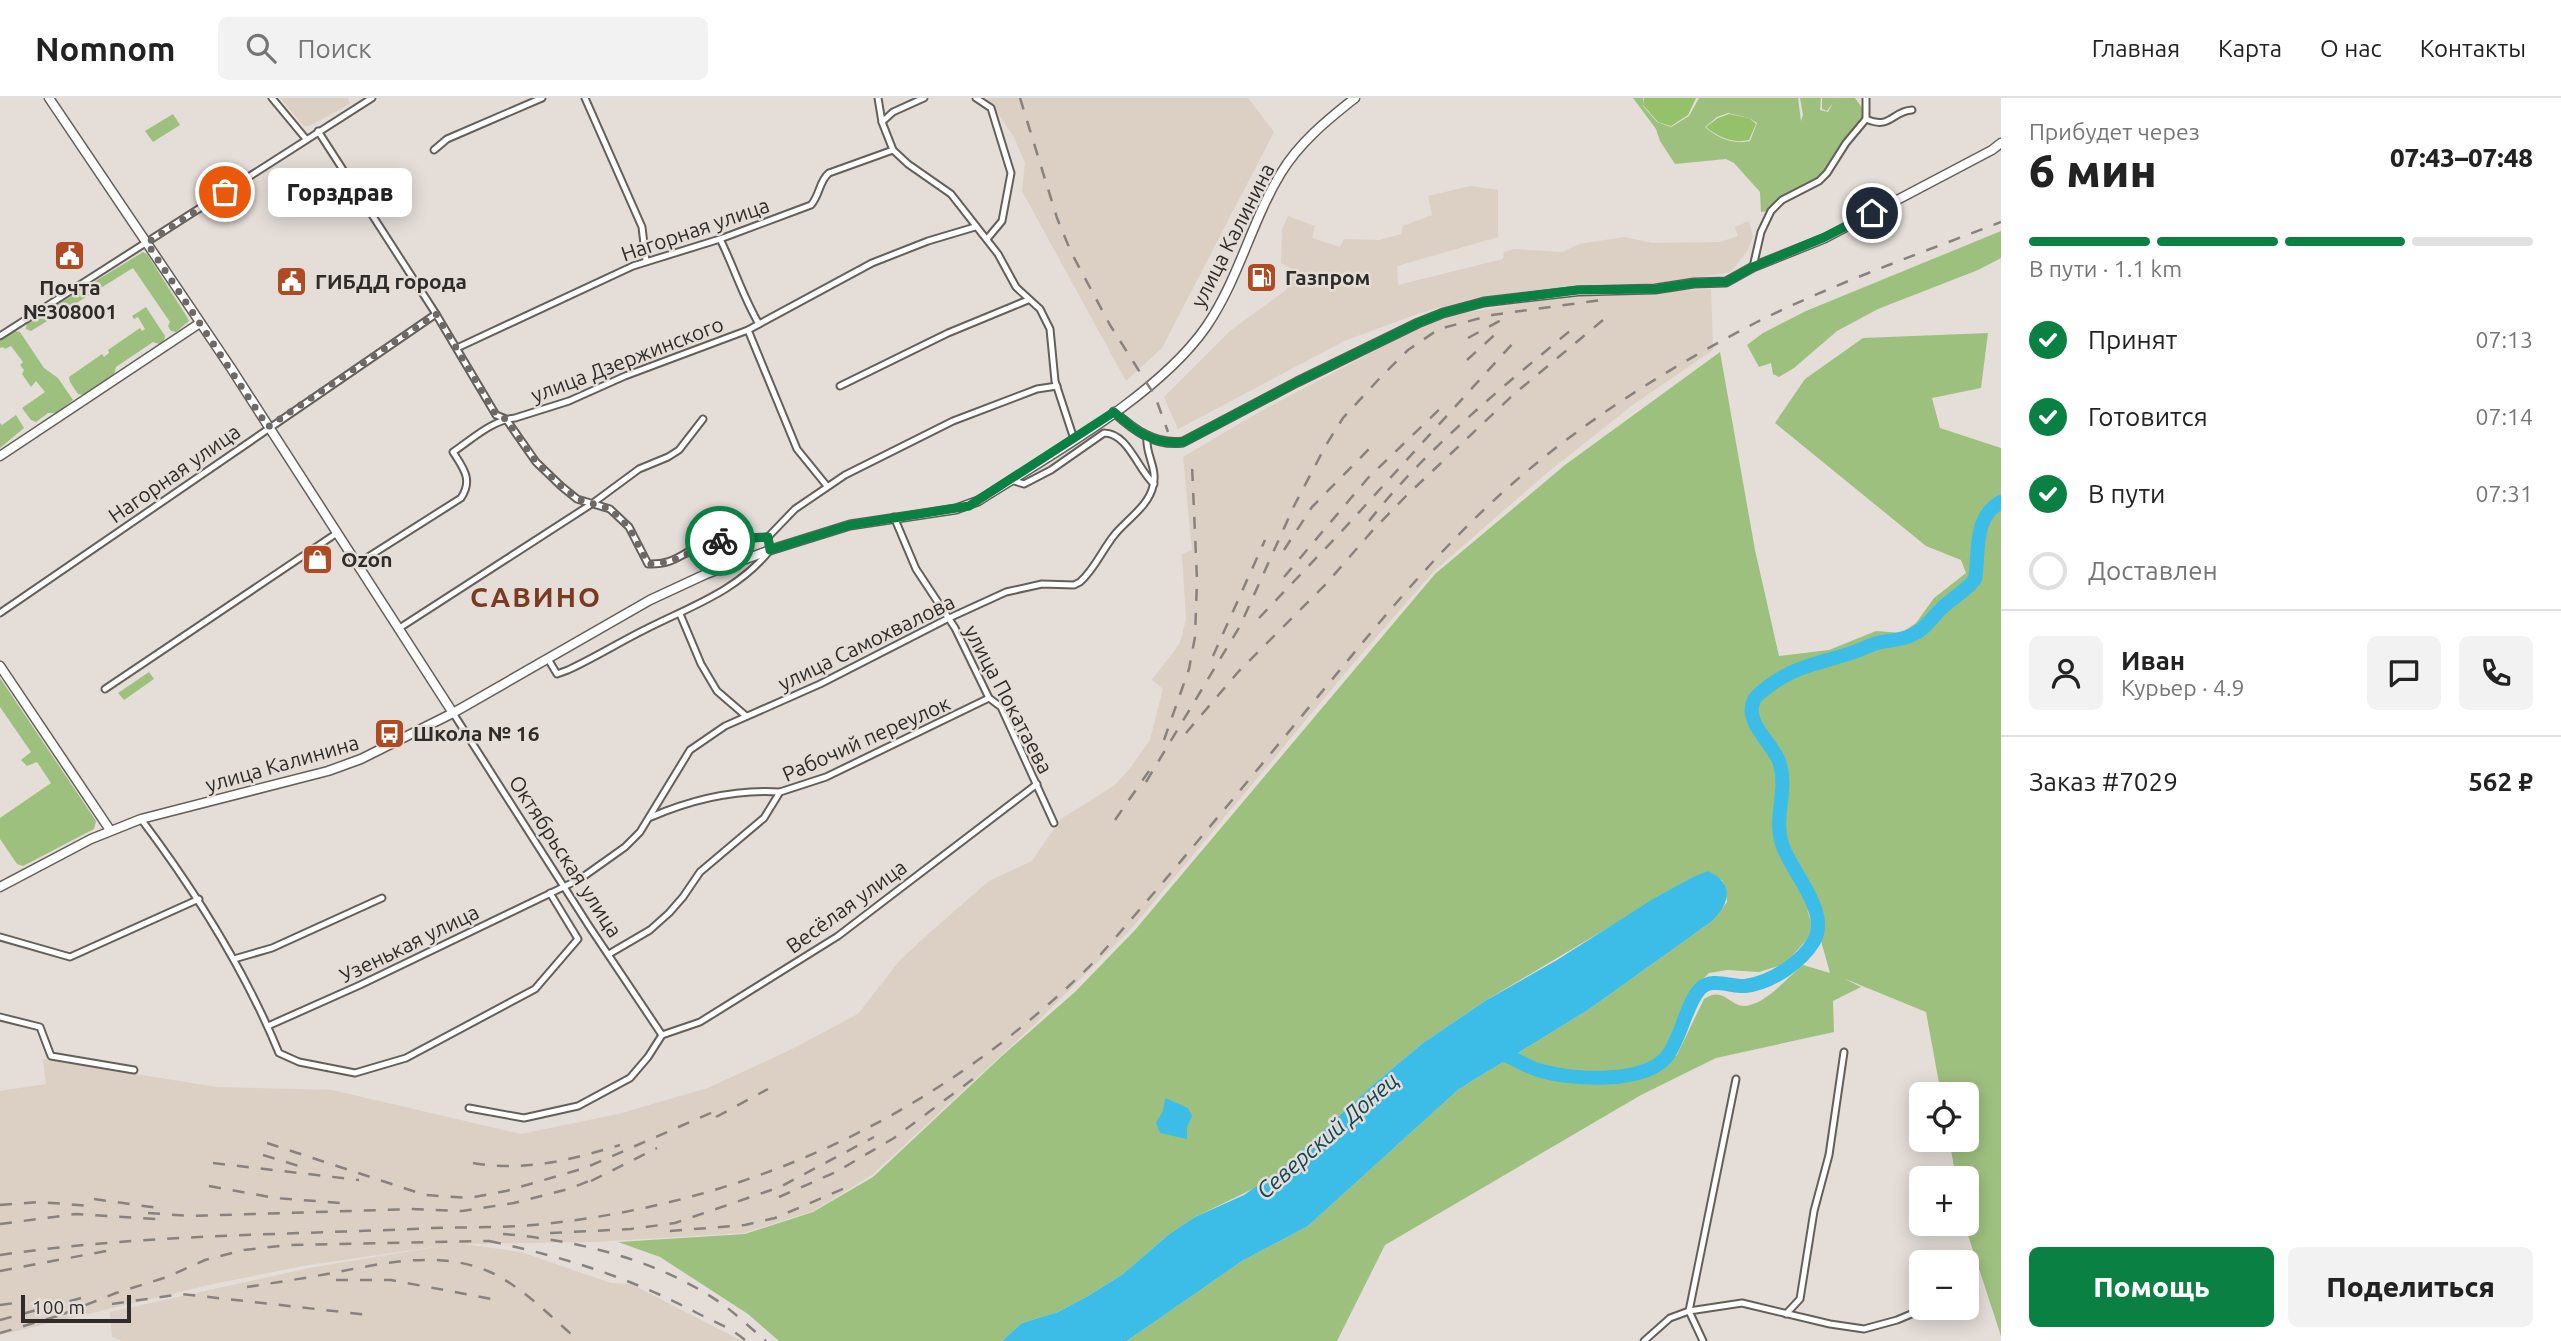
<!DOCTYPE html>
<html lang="ru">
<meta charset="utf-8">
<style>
body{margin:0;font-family:Ubuntu,sans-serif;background:#f2f2f2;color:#222;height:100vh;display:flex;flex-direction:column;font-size:26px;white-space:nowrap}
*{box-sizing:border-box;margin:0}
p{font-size:23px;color:#767676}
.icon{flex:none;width:38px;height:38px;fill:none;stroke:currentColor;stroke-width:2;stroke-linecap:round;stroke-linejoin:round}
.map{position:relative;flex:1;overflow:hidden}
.panel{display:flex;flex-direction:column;background:#fff;width:560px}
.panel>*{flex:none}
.tools{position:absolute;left:1909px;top:984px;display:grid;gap:14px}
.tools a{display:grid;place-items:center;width:70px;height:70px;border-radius:10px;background:#fff;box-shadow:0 4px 18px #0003;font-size:35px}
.scale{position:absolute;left:21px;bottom:18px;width:110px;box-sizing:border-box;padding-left:7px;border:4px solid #2e2b29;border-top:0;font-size:19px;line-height:24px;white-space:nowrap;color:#2e2b29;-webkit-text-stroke:5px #e4ddd8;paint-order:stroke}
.pin{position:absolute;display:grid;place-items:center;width:60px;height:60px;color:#fff;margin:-30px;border:4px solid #fff;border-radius:50%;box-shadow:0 2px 7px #0007}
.courier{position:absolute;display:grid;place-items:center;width:70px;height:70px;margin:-35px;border:5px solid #0b8043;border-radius:50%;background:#fff;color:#222;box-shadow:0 2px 9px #0007}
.bubble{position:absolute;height:49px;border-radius:10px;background:#fff;box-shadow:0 4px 18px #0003;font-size:23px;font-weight:800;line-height:49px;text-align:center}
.head em{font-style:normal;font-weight:800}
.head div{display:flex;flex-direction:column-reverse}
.head{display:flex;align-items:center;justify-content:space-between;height:119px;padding:0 28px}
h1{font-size:46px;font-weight:800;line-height:52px}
.bar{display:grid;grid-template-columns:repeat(4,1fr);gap:10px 7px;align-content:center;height:84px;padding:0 28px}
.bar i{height:9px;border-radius:5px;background:#e0e0e0}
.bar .selected{background:#0b8043}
.bar p{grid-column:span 4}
.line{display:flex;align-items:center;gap:18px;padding:0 28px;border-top:2px solid #e0e0e0}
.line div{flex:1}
.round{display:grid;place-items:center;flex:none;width:74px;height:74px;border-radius:10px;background:#f2f2f2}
ol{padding:0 28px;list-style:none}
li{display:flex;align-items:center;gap:21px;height:77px}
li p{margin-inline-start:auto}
li .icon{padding:7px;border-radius:50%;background:#0b8043;color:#fff;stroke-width:4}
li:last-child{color:#767676}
li i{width:38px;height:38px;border:4px solid #e0e0e0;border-radius:50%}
.button{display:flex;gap:14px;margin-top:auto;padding:14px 28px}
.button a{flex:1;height:80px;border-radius:10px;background:#0b8043;color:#fff;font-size:28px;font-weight:800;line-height:80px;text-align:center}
.button a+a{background:#f2f2f2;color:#222}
header{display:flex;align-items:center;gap:42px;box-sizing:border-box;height:98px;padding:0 35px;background:#fff;border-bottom:2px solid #e0e0e0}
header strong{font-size:33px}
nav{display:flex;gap:38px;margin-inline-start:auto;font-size:24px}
.search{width:490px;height:63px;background:#f2f2f2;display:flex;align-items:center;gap:18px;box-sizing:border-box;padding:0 24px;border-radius:10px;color:#767676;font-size:26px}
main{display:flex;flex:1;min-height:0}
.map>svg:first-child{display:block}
.built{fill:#dccfc4}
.green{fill:#9ec07f;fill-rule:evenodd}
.forest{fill:#95c16b}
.water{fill:#3cbde7}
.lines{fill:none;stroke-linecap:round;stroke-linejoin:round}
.river{stroke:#3cbde7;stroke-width:14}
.street-casing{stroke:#655f5a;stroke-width:9}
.secondary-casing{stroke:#655f5a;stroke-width:11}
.street{stroke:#fff;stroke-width:5}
.secondary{stroke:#fff;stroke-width:8}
.rail{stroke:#87827f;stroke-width:2.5;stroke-dasharray:12 12;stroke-linecap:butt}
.done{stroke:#6e6966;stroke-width:7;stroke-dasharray:0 12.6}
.route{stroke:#0b8043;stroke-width:9}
.labels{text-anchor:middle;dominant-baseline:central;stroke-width:5;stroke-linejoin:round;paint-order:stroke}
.street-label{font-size:21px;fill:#2e2b29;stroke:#e4ddd8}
.poi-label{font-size:21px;font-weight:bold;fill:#2e2b29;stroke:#e4ddd8;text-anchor:start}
.water-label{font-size:23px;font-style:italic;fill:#114758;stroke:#e4ddd8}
.district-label{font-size:28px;font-weight:bold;letter-spacing:2px;fill:#7b3920;stroke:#e4ddd8}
</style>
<header>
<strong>Nomnom</strong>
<div class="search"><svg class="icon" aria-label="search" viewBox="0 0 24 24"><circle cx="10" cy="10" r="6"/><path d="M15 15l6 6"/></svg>Поиск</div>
<nav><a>Главная</a><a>Карта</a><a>О нас</a><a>Контакты</a></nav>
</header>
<main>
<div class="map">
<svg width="2001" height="1243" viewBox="0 0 2001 1243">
<rect width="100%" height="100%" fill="#e4ddd8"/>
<!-- built -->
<g class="built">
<path d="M280 0H348L350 6 309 28H304Z"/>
<path d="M987 0H1248L1274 34 1162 250 1126 283 1022 93 1025 65 1013 37Z"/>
<path d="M1471 88 1498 92V139L1397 168 1398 187 1503 161 1504 154 1514 151 1562 154 1579 146 1624 139 1652 145 1720 144 1738 138 1735 129 1749 123 1753 139 1747 153 1731 174 1664 185 1565 189 1475 200 1420 215 1344 243 1178 331 1164 299 1230 233 1286 192 1294 172 1281 165 1282 132 1288 118 1315 128 1312 140 1340 149 1344 141 1379 142 1401 136 1403 128 1432 117 1428 98Z"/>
<path d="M1711 191 1713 252 1634 306 1548 374 1433 474 1352 567 1131 831 1036 925 872 1077 813 1113 744 1135 593 1144 464 1146 521 1154 611 1185 631 1186 742 1243H123L112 1239 110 1214 309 1170 448 1147 308 1167 213 1186 0 1237V993L46 986 43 961 216 989 332 992 521 1036 618 1016 708 990 794 950 858 916 900 862 935 830 989 783 1032 763 1061 721 1115 687 1130 670 1150 642 1163 591 1152 582 1180 545 1186 521 1182 456 1192 452 1183 359 1261 313 1437 220 1564 198Z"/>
</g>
<!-- green -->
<g class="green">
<path d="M1633 0H1643V8L1657 24 1671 29 1689 18 1699 0H1798L1801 23 1803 17 1800 0H1821L1820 12 1828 14 1833 5 1827 13 1822 11V0H1855L1863 11 1864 21 1818 82 1780 100 1768 113 1761 114 1760 94 1734 65 1726 61 1675 66 1660 43 1656 31ZM1728 15 1749 20 1757 25 1750 43C1734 47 1717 40 1705 29L1717 19Z"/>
<path d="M173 16 180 27 153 44 145 33Z"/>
<path d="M2001 133V160L1978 172 1878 211 1837 233 1794 270 1779 279 1773 276 1771 265 1759 269 1747 247 1763 235 1806 213Z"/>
<path d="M143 154 147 156 187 219 189 223 176 234 171 233 168 228 170 224 133 170 31 233 26 231 27 225Z"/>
<path d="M146 209 165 238 164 243 159 246 153 244 116 269 114 276 83 297 78 296 70 284 69 279 102 256 104 259 109 255 108 252 140 230 142 233 145 231 138 219 134 221 132 218Z"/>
<path d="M15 233 20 234 44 270 58 280 73 302 57 315H48L36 324 31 322 22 310 45 294 36 283 31 289 22 276 24 272 20 267 23 264 11 248 5 251 3 249 0 250V242Z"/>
<path d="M1988 235 1981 290 1932 300 1940 330 2001 350V1238L1964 1125H1967V1080H1956L1949 1041H1967V996H1941L1926 914 1843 880 1861 889 1833 903 1834 934 1716 960 1641 997 1385 1147 1337 1243H1127L1242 1163 1308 1128 1459 991 1588 912 1711 824 1727 804 1726 792 1722 782 1693 779 1485 903 1423 945 1375 985 1280 1072 1261 1087 1195 1119 1168 1137 1123 1176 1088 1198 1058 1214 1022 1225 1002 1243H779L748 1216 660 1159 618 1144 745 1136 813 1114 873 1079 1003 957 1075 894 1135 832 1435 476 1565 367 1720 254 1755 452 1779 558 1829 552 1876 533 1901 535 1916 525 1934 500 1966 475 1961 462 1926 448 1775 325 1805 281 1863 240ZM1807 811 1818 832 1830 875 1803 867C1787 880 1769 902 1750 907 1730 913 1726 886 1704 901L1677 957 1644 979 1668 949 1693 891 1709 875 1727 872 1759 874 1785 866 1810 838 1813 830Z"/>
<path d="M16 317 24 330 0 350V325L2 327Z"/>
<path d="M149 574 154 581 124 602 118 595Z"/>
<path d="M0 580 96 723 94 731 23 768 17 766 0 741V720L51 685 37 664 27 668 21 662 31 654 0 609Z"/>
</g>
<!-- forest -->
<g class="forest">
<path d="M1644 0H1696L1688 17 1671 28 1658 24 1643 7Z"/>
<path d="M1729 16 1749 20 1756 26 1749 42C1733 46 1718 39 1706 29L1718 20Z"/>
</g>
<!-- water -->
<g class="water">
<path d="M1708 773C1736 786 1729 807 1711 824L1588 912 1459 991 1308 1128 1242 1163 1127 1243H1002L1022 1225 1058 1214 1088 1198 1123 1176 1168 1137 1195 1119 1244 1097 1280 1072 1375 985 1423 945 1485 903 1557 862 1653 801 1693 779Z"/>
<path d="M1165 1000 1188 1010 1192 1018 1187 1029V1041L1160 1035 1156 1025 1163 1013Z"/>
</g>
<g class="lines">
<!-- river -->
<path class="river" d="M1494 954C1511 957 1522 967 1538 972 1570 982 1646 987 1668 957 1681 939 1687 904 1700 891 1711 879 1731 889 1745 888 1771 885 1801 865 1814 843 1831 813 1790 773 1782 746 1773 719 1789 691 1779 663 1772 645 1743 623 1754 602 1757 596 1764 592 1769 588 1796 567 1826 564 1857 553 1865 550 1873 545 1882 544 1892 542 1902 542 1912 537 1925 532 1933 518 1943 509 1954 499 1966 493 1975 481 1980 454 1972 420 2001 404"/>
<defs>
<g id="street">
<path d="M272 0 306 41"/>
<path d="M585 0 642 129 646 163"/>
<path d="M878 0 882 24 893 52 908 66 951 96 998 156 1016 189 1040 211 1050 231 1055 283 1074 341"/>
<path d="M976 0 991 10 1011 75 1002 123 987 141"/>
<path d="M1866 0V21C1891 32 1892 13 1912 12"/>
<path d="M882 24 893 14 924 0"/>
<path d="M318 33 436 216 496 317 506 321 536 364 561 388 577 401 610 411 629 429 648 466C673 467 679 457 700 448 722 440 745 440 768 439"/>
<path d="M434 52 447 41 542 0"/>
<path d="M720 141C734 169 743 199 759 226"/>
<path d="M1753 169 1761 134 1771 113 1782 102 1819 83 1827 75 1846 45 1866 21"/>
<path d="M748 232 797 351 827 388"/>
<path d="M0 238 372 0"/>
<path d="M457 250 633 168 720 141 811 107C820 97 819 83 829 75L893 52"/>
<path d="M840 288 948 235 1028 202"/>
<path d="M1011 382 1024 386 1051 372 1104 335C1128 335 1138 372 1154 386"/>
<path d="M894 419 916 471 955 530 989 600 1001 609 1054 725"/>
<path d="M357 466 461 400C473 382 464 371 453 354 471 342 492 322 515 320L569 303 625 278 748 232 872 165 928 143 975 129"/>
<path d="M0 515 436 216"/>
<path d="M680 516 701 566 717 593 746 618"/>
<path d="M398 531 593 405 639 371 668 359 679 352 703 321"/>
<path d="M548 561 557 576 568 572C594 560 618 545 644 532 689 509 738 493 770 452L768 439 795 411 845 377 953 323 1037 291 1057 288"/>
<path d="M105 591 337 435"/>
<path d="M453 615 589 828 662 937"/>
<path d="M651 719C693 701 735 691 780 694"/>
<path d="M141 721C196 794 244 870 279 955L299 964 355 975 406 960 535 891 578 841 550 795"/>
<path d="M0 839 70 859 199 801"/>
<path d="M609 856 650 832 669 815 683 799 700 774 764 720 780 694 826 679 989 600"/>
<path d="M234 861 272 850 382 800"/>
<path d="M0 919 40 929 51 958 134 972"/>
<path d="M268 928 360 887 580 781 625 749 640 734 690 652 725 628 820 586 947 521 1006 494 1042 486 1074 487 1080 484C1095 471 1103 450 1116 435 1129 420 1149 407 1153 388 1158 370 1145 356 1147 339"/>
<path d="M662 937 700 924 838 838 1037 686"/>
<path d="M469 1010 524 1020 578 1008 630 980 648 959 662 937"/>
<path d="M1786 1216 1800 1201 1814 1113 1829 1057 1844 954"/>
<path d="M1644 1243 1670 1220 1689 1213 1736 981"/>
<path d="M1703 1243 1689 1213 1742 1205 1830 1226 1864 1231 1897 1222 1928 1209"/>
</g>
<g id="secondary">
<path d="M49 0 231 270 453 615"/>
<path d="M1114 314C1134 332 1155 348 1183 344L1297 284 1418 225 1443 215 1484 204 1578 193 1655 191 1694 185 1726 184 1753 169 1825 140 1992 52 2001 45"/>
<path d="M0 358 200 225"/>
<path d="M0 568 110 732"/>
<path d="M0 789 91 741 141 721 328 673 361 661 453 615 650 502 706 476 770 452 850 427 956 411 978 403C1050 357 1158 298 1206 229 1239 181 1251 124 1281 75 1299 45 1327 22 1355 0"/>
</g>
</defs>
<!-- street casing -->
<use href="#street" class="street-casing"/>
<!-- secondary casing -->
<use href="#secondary" class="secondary-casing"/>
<!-- street -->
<use href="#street" class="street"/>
<!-- secondary -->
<use href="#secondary" class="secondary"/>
<!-- rail -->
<g class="rail">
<path d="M1020 0 1057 120 1071 154 1110 227 1155 298 1168 334"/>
<path d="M1468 240 1503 221"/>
<path d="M1467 262 1500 232"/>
<path d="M1369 423C1427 350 1499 292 1571 232"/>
<path d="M1284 452 1312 409 1370 350"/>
<path d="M1284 479 1368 380 1446 305"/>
<path d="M1259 520 1341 434 1515 243"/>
<path d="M1213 558 1265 442"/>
<path d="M1186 635 1239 573 1326 486 1373 432 1406 398 1513 297 1603 222"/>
<path d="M1164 642 1189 571 1195 539 1197 482 1192 367"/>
<path d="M1146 684 1240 528 1294 408 1326 347 1343 320 1379 281 1408 252 1439 231 1492 217 1601 202"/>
<path d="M1115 722 1149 673"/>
<path d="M716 1019 768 991"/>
<path d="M267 1045 425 1097 469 1100 506 1093 585 1070 722 1010"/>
<path d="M263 1057 302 1069"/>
<path d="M213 1065 359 1082"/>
<path d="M473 1065C524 1074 571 1062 620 1047"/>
<path d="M591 1083 657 1050"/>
<path d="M209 1088 275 1100 341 1105"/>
<path d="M779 1099 836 1074 894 1040 973 981"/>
<path d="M94 1101 158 1110"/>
<path d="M0 1107 39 1104 91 1108"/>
<path d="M148 1115 191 1118 412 1111 462 1113 514 1105 572 1090 598 1079"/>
<path d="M0 1126 76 1116 157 1121"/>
<path d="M670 1133 745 1127 775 1120 852 1087"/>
<path d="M550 1135 631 1131 675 1125 780 1089 874 1039"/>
<path d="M503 1136C579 1142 662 1163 725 1208 739 1219 753 1232 766 1243"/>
<path d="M489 1143C565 1159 631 1180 699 1216 715 1224 733 1231 746 1243"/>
<path d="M0 1157C143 1136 288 1137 433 1130 470 1129 507 1130 544 1126 758 1103 942 1014 1094 864 1175 772 1252 678 1330 584 1391 510 1452 436 1526 374 1596 315 1676 266 1757 224 1833 186 1921 155 2001 124"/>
<path d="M0 1173 111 1152"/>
<path d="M336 1182H391L502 1203"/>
<path d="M247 1189C273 1185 300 1181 327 1176 380 1166 438 1151 490 1174 523 1189 552 1220 579 1243"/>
<path d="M112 1206 182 1196 369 1217"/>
<path d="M0 1207 22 1204"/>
<path d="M63 1216 116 1195 167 1179 205 1162 244 1152 288 1147 489 1143"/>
<path d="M0 1222 81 1200"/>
<path d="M0 1235 71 1214"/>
</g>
</g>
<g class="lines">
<!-- done -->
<path class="done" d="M225 94 147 145 268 329 436 216 496 317 506 321 536 364 561 388 578 401 610 411 629 429 648 466C675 467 694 449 720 443"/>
<!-- route -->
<path class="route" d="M720 443 768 439 770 452 850 427 969 408 1114 314C1134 332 1154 348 1183 344L1297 284 1418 225 1443 215 1484 204 1578 192 1656 191 1694 185 1726 184 1753 169 1825 139 1872 115"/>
</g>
<!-- icons -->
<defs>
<symbol id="civic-square" viewBox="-11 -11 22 22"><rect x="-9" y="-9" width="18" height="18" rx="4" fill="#b04a22" stroke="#e4ddd8"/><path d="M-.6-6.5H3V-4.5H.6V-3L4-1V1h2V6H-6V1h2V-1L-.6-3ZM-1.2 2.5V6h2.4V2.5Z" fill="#fff"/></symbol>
<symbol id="fuel-square" viewBox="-11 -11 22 22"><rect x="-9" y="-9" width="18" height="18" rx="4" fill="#b04a22" stroke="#e4ddd8"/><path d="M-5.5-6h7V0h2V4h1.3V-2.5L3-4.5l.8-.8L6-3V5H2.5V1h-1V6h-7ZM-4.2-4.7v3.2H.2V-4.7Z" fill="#fff"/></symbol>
<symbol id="shop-square" viewBox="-11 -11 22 22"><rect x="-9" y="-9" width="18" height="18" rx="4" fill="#b04a22" stroke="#e4ddd8"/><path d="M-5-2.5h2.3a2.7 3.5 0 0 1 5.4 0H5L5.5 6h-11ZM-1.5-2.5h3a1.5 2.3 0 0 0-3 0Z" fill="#fff"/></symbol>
<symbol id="bus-square" viewBox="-11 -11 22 22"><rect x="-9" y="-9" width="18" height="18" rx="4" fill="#b04a22" stroke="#e4ddd8"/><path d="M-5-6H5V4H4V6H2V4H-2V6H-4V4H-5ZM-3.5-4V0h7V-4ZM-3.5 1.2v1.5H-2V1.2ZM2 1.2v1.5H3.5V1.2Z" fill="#fff"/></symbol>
</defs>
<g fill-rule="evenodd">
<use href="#civic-square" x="52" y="140" width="35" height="35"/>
<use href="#fuel-square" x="1244" y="162" width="35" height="35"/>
<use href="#civic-square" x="274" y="166" width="35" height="35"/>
<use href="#shop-square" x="300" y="444" width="35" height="35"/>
<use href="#bus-square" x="372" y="618" width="35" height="35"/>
</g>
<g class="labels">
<!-- street labels -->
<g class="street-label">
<text transform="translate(695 131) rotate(-19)">Нагорная улица</text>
<text transform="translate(1232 137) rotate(-63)">улица Калинина</text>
<text transform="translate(627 261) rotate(-21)">улица Дзержинского</text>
<text transform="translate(174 375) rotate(-35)">Нагорная улица</text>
<text transform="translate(866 544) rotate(-26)">улица Самохвалова</text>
<text transform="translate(1009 601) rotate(62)">улица Покатаева</text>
<text transform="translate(866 640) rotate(-24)">Рабочий переулок</text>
<text transform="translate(282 665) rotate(-16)">улица Калинина</text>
<text transform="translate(566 758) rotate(57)">Октябрьская улица</text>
<text transform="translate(846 808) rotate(-36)">Весёлая улица</text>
<text transform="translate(409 845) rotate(-26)">Узенькая улица</text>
</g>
<!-- poi labels -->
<g class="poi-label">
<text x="1285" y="179">Газпром</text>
<text x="315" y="183">ГИБДД города</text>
<text x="70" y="189" text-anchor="middle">Почта<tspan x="70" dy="24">№308001</tspan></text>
<text x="341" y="461">Ozon</text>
<text x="413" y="635">Школа № 16</text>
</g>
<!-- water labels -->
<g class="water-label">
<text transform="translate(1327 1037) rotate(-41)">Северский Донец</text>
</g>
<!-- district labels -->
<g class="district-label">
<text x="536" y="498">САВИНО</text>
</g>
</g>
</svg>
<div class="tools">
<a><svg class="icon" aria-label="locate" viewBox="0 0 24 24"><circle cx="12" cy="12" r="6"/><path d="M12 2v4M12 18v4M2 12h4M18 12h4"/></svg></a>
<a>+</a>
<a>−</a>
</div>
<div class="scale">100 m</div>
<div class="pin" style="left:225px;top:94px;background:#ea580c"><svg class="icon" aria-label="bag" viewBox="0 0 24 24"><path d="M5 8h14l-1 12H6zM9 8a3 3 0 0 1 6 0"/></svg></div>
<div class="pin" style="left:1872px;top:115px;background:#1f2937"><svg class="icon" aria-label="home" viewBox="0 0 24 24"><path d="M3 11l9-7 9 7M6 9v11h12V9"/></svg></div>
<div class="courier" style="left:720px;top:443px"><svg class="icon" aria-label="bike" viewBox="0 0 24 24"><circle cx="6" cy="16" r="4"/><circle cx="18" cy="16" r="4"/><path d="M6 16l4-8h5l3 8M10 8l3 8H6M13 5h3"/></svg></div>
<div class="bubble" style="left:268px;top:70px;width:144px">Горздрав</div>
</div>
<section class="panel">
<div class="head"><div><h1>6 мин</h1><p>Прибудет через</p></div><em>07:43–07:48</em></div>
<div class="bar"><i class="selected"></i><i class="selected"></i><i class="selected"></i><i></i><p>В пути · 1.1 km</p></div>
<ol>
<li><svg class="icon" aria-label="check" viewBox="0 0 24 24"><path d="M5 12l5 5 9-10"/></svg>Принят<p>07:13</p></li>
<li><svg class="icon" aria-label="check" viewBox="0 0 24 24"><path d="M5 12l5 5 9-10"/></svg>Готовится<p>07:14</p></li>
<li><svg class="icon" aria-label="check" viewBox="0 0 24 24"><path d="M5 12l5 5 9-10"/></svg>В пути<p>07:31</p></li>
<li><i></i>Доставлен</li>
</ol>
<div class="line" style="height:126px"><a class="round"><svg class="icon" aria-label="person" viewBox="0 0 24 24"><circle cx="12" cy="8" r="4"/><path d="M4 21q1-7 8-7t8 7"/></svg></a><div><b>Иван</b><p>Курьер · 4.9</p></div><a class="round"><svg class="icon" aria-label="chat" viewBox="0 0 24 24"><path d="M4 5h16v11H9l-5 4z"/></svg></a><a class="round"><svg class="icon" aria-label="phone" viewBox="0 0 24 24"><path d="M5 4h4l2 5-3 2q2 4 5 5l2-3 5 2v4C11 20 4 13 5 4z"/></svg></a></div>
<div class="line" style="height:91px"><div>Заказ #7029</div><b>562 ₽</b></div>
<div class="button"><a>Помощь</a><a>Поделиться</a></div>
</section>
</main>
